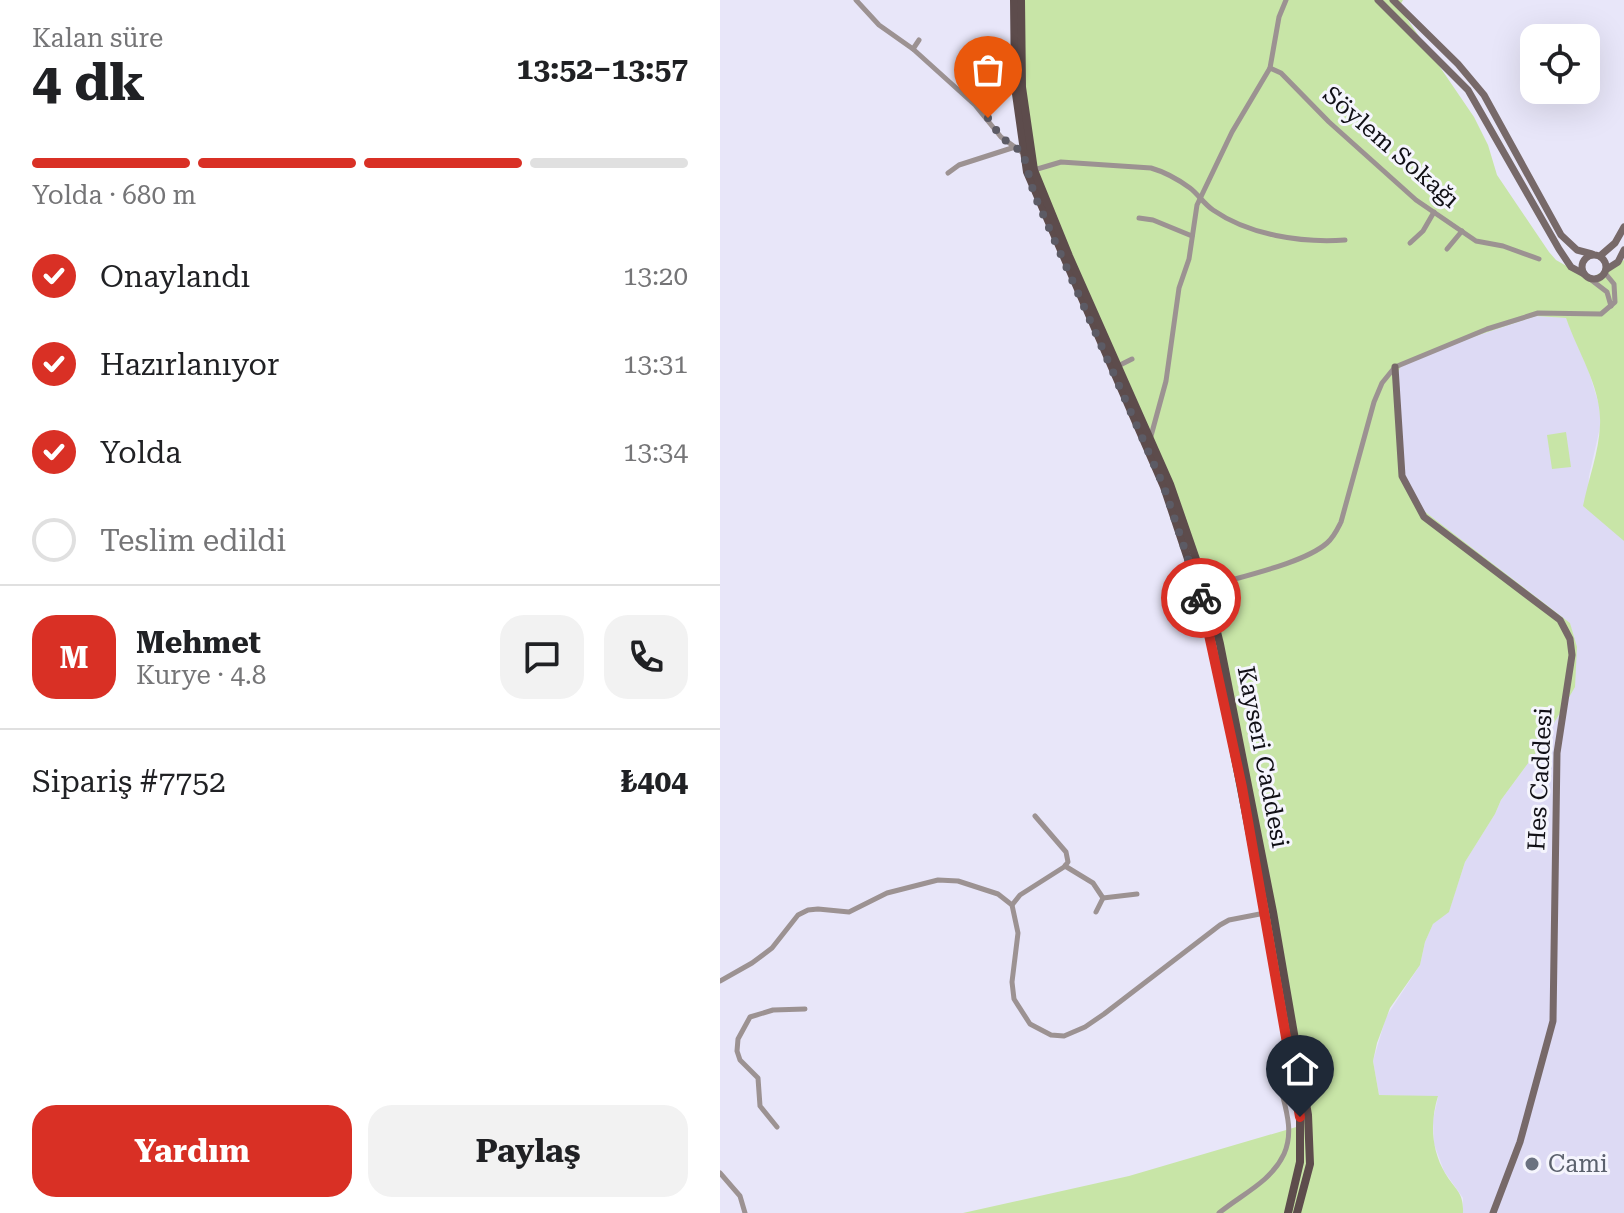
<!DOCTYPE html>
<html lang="tr">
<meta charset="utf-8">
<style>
body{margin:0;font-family:"Roboto Serif",serif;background:#f2f2f2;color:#202124;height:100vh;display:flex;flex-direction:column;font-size:30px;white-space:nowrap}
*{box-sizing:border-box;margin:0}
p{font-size:26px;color:#757577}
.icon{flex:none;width:44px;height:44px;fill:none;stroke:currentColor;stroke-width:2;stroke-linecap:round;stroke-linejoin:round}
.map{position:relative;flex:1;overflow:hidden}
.drawer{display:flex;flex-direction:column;background:#fff;width:720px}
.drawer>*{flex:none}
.controls{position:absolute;left:800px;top:24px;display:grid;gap:16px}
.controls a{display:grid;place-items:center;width:80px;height:80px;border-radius:16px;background:#fff;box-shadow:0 8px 32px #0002;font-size:40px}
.pin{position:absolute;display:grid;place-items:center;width:68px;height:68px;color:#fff;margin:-82px -34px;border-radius:50% 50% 50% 0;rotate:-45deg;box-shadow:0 0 8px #0007}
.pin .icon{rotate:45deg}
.courier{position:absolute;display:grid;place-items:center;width:80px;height:80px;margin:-40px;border:6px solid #d93025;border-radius:50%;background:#fff;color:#222;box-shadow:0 2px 10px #0007}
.overview em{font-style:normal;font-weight:700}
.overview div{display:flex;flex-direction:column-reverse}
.overview{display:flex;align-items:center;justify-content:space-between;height:136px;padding:0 32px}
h1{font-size:52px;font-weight:700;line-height:60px}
.bar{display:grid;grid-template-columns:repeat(4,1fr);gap:12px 8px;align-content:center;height:96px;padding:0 32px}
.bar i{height:10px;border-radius:6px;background:#e0e0e0}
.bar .active{background:#d93025}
.bar p{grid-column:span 4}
.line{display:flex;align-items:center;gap:20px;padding:0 32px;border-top:2px solid #e0e0e0}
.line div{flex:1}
.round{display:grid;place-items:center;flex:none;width:84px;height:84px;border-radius:24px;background:#f2f2f2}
ol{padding:0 32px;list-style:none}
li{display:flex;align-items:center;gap:24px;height:88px}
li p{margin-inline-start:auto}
li .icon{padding:8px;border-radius:50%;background:#d93025;color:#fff;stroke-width:4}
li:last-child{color:#757577}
li i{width:44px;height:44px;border:4px solid #e0e0e0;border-radius:50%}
.cta{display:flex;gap:16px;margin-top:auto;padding:16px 32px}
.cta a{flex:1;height:92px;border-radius:24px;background:#d93025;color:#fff;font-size:32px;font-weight:700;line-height:92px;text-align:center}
.cta a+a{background:#f2f2f2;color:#202124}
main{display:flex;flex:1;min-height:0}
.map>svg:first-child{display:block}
.built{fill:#dddaf4}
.green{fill:#c8e5a7}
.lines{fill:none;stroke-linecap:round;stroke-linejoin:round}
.street{stroke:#9c9292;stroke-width:5}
.secondary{stroke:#776969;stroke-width:7}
.primary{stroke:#5d4c4c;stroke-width:8}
.done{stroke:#5c5b65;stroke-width:8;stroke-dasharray:0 14.4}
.route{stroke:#d93025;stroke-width:10}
.worship-dot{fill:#6b7280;stroke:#f5f5fd;stroke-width:3}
.labels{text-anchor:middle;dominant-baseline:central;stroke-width:6;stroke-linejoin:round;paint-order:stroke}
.street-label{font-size:24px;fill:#111016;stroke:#f5f5fd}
.worship-label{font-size:24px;fill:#5b616d;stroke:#f5f5fd;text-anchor:start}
</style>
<main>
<section class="drawer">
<div class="overview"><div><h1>4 dk</h1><p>Kalan süre</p></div><em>13:52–13:57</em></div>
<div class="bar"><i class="active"></i><i class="active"></i><i class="active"></i><i></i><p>Yolda · 680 m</p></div>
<ol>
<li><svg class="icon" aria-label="check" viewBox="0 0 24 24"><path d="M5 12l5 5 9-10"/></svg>Onaylandı<p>13:20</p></li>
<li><svg class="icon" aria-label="check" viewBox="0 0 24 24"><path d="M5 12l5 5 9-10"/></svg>Hazırlanıyor<p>13:31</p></li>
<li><svg class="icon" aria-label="check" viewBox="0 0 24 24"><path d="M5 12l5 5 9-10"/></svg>Yolda<p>13:34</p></li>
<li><i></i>Teslim edildi</li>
</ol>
<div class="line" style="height:144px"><b class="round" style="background:#d93025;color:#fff">M</b><div><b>Mehmet</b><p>Kurye · 4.8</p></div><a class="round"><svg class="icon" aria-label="chat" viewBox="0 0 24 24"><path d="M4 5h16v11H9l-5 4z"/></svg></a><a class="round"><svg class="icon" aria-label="phone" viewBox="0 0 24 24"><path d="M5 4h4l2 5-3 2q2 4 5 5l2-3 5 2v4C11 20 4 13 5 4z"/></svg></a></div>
<div class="line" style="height:104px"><div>Sipariş #7752</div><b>₺404</b></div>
<div class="cta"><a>Yardım</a><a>Paylaş</a></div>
</section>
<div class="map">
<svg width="904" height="1213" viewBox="0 0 904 1213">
<rect width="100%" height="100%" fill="#e8e6f9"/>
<!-- built -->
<path class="built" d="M816 316 846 318 869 372 879 405 881 423 869 476 867 507 904 541V1213H743V1198L724 1171 714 1144 713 1120 718 1097 659 1095 653 1061 666 1017 700 965 705 942 713 924 729 911 745 862 775 814 781 800 820 747 857 653 850 623 704 511 685 476 678 372 680 366 753 337Z"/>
<!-- green -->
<g class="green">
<path d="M295 0H683L679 7 754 117 768 145 777 175 829 252 836 260 869 279 904 260V541L863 506C868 480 879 452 880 425 882 388 858 353 846 318L816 316 753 337 681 366 678 372 685 476 704 511 850 623 857 647 855 687 820 747 781 800 775 814 745 862 729 912 713 924 705 942 700 965 670 1008 657 1043 653 1061 659 1095 718 1096C710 1122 711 1149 725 1173 735 1190 744 1192 743 1213H243L409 1176 583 1125 471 554 312 178Z"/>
<path d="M846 432 851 467 832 469 827 435Z"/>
</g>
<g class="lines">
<!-- street -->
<g class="street">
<path d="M136 0 159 25 193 49 255 105 281 137 303 153"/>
<path d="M193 49 199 40"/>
<path d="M550 68 561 73 609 122 696 200 756 241 783 246 819 259"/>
<path d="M314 170 341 162 431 168C445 172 459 180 470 188 478 194 484 204 493 210 529 235 581 243 625 240"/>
<path d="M228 173 239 165 295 147"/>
<path d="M419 218 433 220 472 236"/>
<path d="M690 243 703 231 714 212"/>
<path d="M727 249 742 231"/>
<path d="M870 279 887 292 891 306"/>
<path d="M398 366 412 359"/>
<path d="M431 436 446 381 459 288 469 259 477 205 512 132 550 68 559 17 566 0"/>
<path d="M487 587C518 577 583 564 607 543 614 537 617 530 621 522L654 402 662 383 675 367 767 329 818 313 881 314 895 302 894 284 885 273"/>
<path d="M345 866 373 883 383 898 417 894"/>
<path d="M292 905 300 895 344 867 348 862 346 852 315 816"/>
<path d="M376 912 383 898"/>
<path d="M0 981 32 963 52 948 78 915 88 910 98 909 129 912 167 893 218 880 238 881 278 894 292 905 298 933 292 982 294 999 310 1024 331 1035 344 1036 365 1027 384 1014 500 925 509 920 545 913"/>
<path d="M57 1127 40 1106 38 1078 20 1060 17 1051 18 1039 30 1017 53 1010 85 1009"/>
<path d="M0 1173 20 1196 25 1213"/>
<path d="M499 1213C522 1194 551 1182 564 1154 582 1114 541 1072 566 1045"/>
</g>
<!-- secondary -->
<g class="secondary">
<path d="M658 0 748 90 839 249 851 267 864 274"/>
<path d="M673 0 738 64 764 95 841 235 857 250 872 254"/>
<circle cx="874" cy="267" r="12"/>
<path d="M880 256 895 243 904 227"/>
<path d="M887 269 898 262 904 250"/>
<path d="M675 367 682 476 704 517 840 620 850 639 852 655 837 753 833 1021 800 1142 773 1213"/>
</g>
<!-- primary -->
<g class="primary">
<path d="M294 0 295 87 307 172 444 487 479 592 499 675 545 913 580 1117V1162L568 1213"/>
<path d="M301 0 302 87 314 170 349 256 450 484 486 588 500 644 553 912 588 1115 590 1164 577 1213"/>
</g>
</g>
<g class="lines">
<!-- done -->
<path class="done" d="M268 118 281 137 303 153 314 194 444 487 481 598"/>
<!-- route -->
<path class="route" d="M481 598 522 787 580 1117"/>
</g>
<!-- markers -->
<circle class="worship-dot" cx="812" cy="1164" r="8"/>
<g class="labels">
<!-- street labels -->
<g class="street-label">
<text transform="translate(671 147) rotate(41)">Söylem Sokağı</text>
<text transform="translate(543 757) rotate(79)">Kayseri Caddesi</text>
<text transform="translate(820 779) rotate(-87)">Hes Caddesi</text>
</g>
<!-- worship labels -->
<g class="worship-label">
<text x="828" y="1164">Cami</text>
</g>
</g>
</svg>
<div class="controls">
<a><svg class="icon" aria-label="locate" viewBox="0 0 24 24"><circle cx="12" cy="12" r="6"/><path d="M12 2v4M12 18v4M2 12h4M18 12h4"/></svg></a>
</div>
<div class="pin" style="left:268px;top:118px;background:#ea580c"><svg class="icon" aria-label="bag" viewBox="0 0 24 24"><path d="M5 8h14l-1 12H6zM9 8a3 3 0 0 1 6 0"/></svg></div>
<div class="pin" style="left:580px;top:1117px;background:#1f2937"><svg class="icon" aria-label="home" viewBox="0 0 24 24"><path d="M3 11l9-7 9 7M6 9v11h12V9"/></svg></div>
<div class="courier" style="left:481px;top:598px"><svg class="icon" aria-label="bike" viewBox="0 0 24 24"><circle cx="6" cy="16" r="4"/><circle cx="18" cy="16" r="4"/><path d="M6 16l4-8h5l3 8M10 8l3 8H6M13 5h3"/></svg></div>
</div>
</main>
